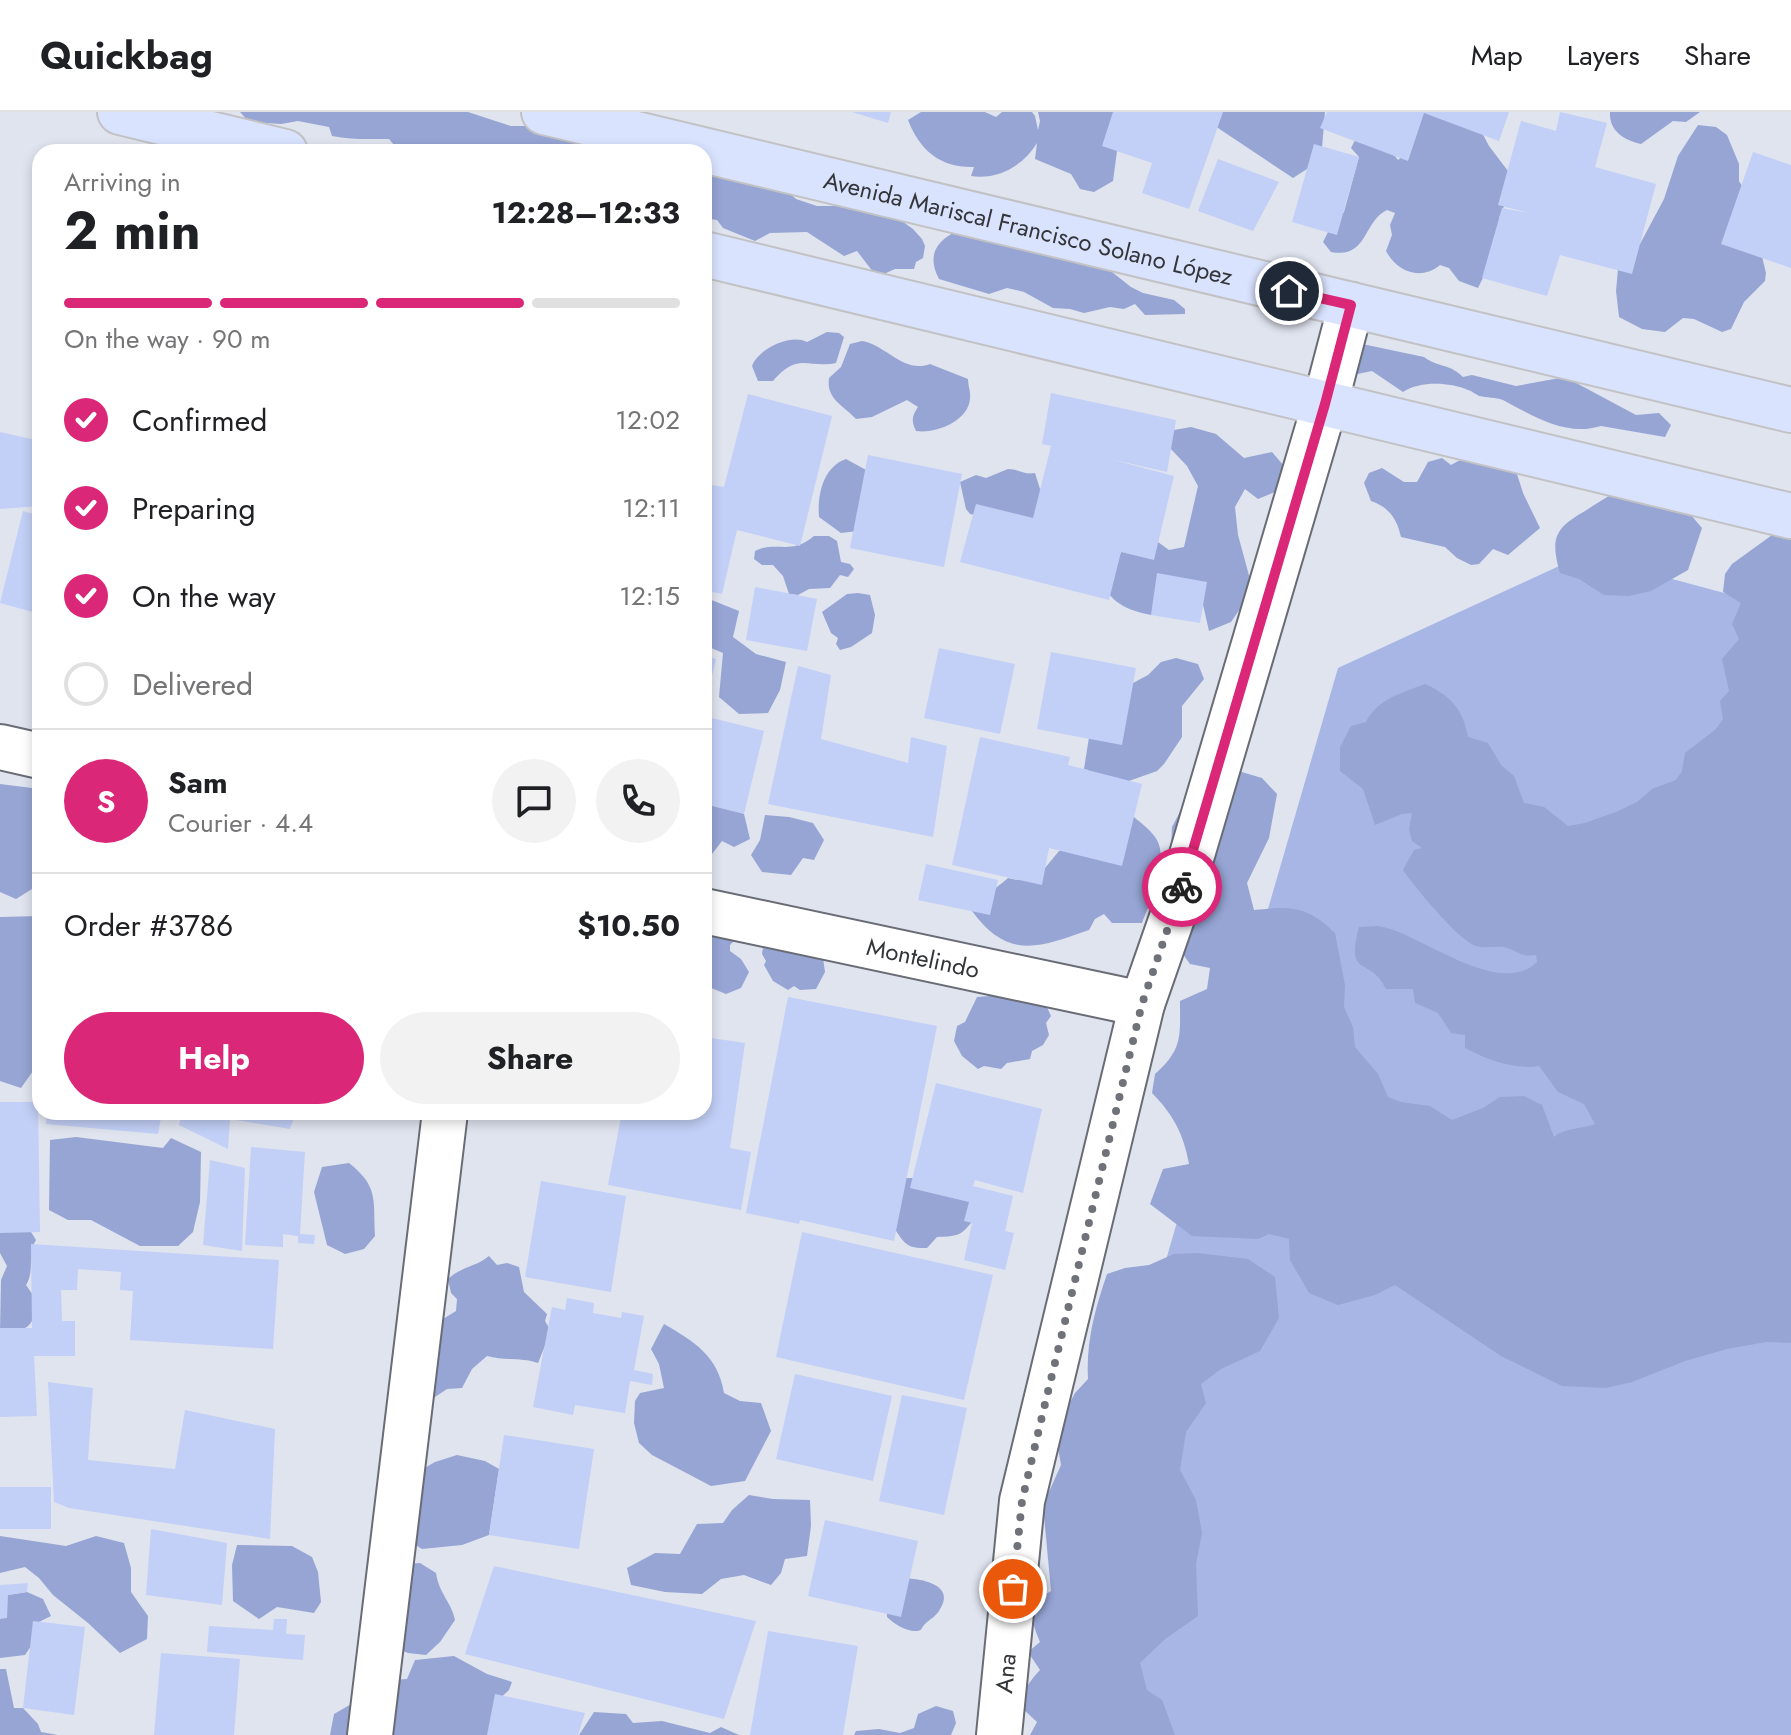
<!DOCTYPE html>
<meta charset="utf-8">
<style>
body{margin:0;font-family:Jost,sans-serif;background:#f2f2f2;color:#202124;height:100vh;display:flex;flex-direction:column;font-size:30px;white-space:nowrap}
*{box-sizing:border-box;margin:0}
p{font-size:26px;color:#757577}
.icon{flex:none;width:44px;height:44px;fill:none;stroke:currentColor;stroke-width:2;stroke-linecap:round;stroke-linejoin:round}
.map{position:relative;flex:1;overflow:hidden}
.details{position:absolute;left:32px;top:32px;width:680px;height:976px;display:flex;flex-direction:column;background:#fff;border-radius:24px;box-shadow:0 4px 12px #0003}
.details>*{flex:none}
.pin{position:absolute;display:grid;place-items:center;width:68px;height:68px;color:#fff;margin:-34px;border:4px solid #fff;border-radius:50%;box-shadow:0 2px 8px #0007}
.courier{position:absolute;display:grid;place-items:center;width:80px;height:80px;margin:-40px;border:6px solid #db2777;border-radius:50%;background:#fff;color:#222;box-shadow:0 2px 10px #0007}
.summary em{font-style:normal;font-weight:700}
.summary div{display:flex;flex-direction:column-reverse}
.summary{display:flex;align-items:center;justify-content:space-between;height:136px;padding:0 32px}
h1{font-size:52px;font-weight:700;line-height:60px}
.bar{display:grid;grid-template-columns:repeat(4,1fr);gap:12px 8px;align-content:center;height:96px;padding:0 32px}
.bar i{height:10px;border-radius:6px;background:#e0e0e0}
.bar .active{background:#db2777}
.bar p{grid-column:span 4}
.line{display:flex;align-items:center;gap:20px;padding:0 32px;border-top:2px solid #e0e0e0}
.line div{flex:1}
.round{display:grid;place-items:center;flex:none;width:84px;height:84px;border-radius:42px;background:#f2f2f2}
ol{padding:0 32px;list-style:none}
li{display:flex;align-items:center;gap:24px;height:88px}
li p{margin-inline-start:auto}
li .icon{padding:8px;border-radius:50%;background:#db2777;color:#fff;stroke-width:4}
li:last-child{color:#757577}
li i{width:44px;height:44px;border:4px solid #e0e0e0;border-radius:50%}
.button{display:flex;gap:16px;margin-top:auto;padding:16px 32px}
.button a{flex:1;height:92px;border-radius:48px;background:#db2777;color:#fff;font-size:32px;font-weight:700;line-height:92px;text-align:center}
.button a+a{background:#f2f2f2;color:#202124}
header{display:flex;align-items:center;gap:48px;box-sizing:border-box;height:112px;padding:0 40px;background:#fff;border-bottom:2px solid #e0e0e0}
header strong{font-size:38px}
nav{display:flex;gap:44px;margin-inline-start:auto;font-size:28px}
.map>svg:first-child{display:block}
.green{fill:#a7b6e4}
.forest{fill:#96a5d4}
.building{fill:#c2cff6}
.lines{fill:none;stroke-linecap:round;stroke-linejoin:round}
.minor-casing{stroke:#696c75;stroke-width:48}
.primary-casing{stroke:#c2c2c4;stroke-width:48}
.minor{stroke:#fff;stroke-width:44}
.primary{stroke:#dae3fe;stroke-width:44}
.done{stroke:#707279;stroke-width:8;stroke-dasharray:0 14.4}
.route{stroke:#db2777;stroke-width:10}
.labels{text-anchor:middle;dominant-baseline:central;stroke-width:6;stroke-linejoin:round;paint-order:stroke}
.street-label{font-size:24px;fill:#333539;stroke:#e0e4ef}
</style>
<header>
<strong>Quickbag</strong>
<nav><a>Map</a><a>Layers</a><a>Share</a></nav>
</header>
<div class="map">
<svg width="1791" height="1623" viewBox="0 0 1791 1623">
<rect width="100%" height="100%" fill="#e0e4ef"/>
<!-- green -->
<path class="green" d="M1583 443 1791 499V1623H1079L1098 1382 1338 556Z"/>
<!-- forest -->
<g class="forest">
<path d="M240 0H468L511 14H534L672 40H400L389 27C369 27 351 28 332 24L329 15 298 9 281 12 249 10Z"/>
<path d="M921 0H985L996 5 1002 0H1032L1035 4 1038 18 1040 9 1038 0H1115L1117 39 1113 69 1094 80 1080 77 1071 62 1035 47 1037 31C1023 54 998 68 971 64L974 55C941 56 920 39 908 8Z"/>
<path d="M1215 0H1325L1321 48 1293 66 1212 12Z"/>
<path d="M1409 0H1463L1478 13 1489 34 1511 63V78L1499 106 1500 115 1494 143 1478 176 1459 169 1449 156 1440 153C1421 169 1397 160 1386 139L1392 123 1390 113 1395 101 1387 98C1363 109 1368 147 1331 140L1323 130 1331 114 1344 100 1359 45 1351 36 1360 18 1391 39 1398 48 1406 41Z"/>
<path d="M1610 0H1700L1686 10 1673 9 1641 32C1624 28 1609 19 1610 0Z"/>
<path d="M1698 13 1716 15 1727 23 1739 52V69L1747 82 1766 161 1765 169 1744 190 1731 217 1722 220 1694 207 1683 206 1665 220 1642 217 1619 205 1616 179 1619 146 1640 132 1664 87 1678 44Z"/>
<path d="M704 48 773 66 796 87 817 94H881L913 117 922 127 925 134 923 146 916 150 914 157H895L877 165 857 139 844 144 807 120 770 121 755 129 723 116 717 108 704 106Z"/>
<path d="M967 114 1098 149 1131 175 1143 181 1174 188 1185 197V202L1145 203 1135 192 1124 197 1110 195 1084 201 1070 197 1053 196 1024 180 1007 176 989 182 939 167C924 138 942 125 967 114Z"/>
<path d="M827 220 839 221 844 225 836 251C807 257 799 239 773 269H758L752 254C758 237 791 221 807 230Z"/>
<path d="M1329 225 1424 245C1439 256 1449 251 1463 265L1472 263 1516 274 1565 265 1636 303 1659 301 1671 313 1665 325 1601 314C1566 325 1533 304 1503 288 1495 285 1487 286 1479 284 1475 282 1472 279 1468 278 1449 270 1420 269 1403 280L1372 259 1348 264Z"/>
<path d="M862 229C886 233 904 262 930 252L968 267C968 273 971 281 970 287 968 310 934 322 916 319 911 308 912 304 918 295L907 288 872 305 856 307C843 293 826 287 829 266L841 255 850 232Z"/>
<path d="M1191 315 1216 322 1244 346 1272 340 1284 354 1280 378 1258 387 1245 377 1235 395 1238 423 1253 478 1231 510 1209 519 1199 475 1188 467 1151 503C1120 497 1107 487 1097 458L1121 441 1122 427 1140 417 1169 438 1184 435 1198 374 1187 354 1170 336 1174 318Z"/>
<path d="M1469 343C1486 354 1501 353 1517 362L1523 381 1540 416 1508 443 1493 437 1479 452 1471 453 1457 446 1445 435 1401 425C1397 407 1389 395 1371 389L1364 371 1369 361 1382 356 1404 370H1417L1428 350 1442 346 1451 353Z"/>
<path d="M846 347 866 358 858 419 841 421 819 405C817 383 823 355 846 347Z"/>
<path d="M1008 357C1018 357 1024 363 1035 361L1040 377 1050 387 1047 398 1024 413 970 402 966 397 960 370 976 363 986 366Z"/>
<path d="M1618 379 1685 396 1702 416 1688 458 1651 479 1629 484 1604 483 1579 467 1560 461C1550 426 1555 416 1585 399 1596 392 1606 385 1618 379Z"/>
<path d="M1791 417V1231L1766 1230 1727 1237 1685 1249 1632 1270 1606 1276 1562 1274 1501 1244 1395 1173 1375 1183 1338 1193 1309 1181 1290 1148 1289 1127 1269 1122 1258 1127 1192 1124 1150 1092 1163 1057 1189 1052C1184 1023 1173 1002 1152 981L1155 962C1183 937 1180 924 1180 889L1207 877 1210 856 1190 852 1167 820 1172 715 1184 692 1235 658 1262 666 1277 682 1269 726 1247 771 1254 798C1292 794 1307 794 1335 821L1345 873 1344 895 1353 915 1355 935 1378 962 1388 985 1401 990 1430 994 1452 1008 1483 996 1500 985 1524 984 1542 993 1554 1025C1564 1016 1581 1017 1595 1012L1584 992 1558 980 1539 954C1516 958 1487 948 1465 936V923L1451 921 1438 901 1415 891 1413 877H1386C1370 843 1345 868 1359 815 1365 815 1372 814 1378 814 1418 819 1498 888 1537 850L1536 843C1520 845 1520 840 1507 836 1497 833 1485 837 1476 834 1458 828 1415 775 1403 758L1414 738 1422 736 1412 729 1409 717 1412 701 1402 702 1375 713 1363 677 1340 659V635L1351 614 1366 610C1377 587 1402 581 1425 572 1451 584 1463 597 1468 625L1488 631 1501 653 1514 664 1524 691 1544 695 1568 714 1585 711 1616 700 1637 690 1652 677 1676 668 1682 659 1685 641 1716 617 1723 607 1720 589 1729 579 1722 547 1739 527 1732 512 1741 491 1723 480 1725 462 1732 452 1779 418Z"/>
<path d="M814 424H829L837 429 841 450 850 452 854 457 848 465 840 463 830 476 809 477 798 483 789 482 783 464 773 453H762L754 447 755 439C777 428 790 444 814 424Z"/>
<path d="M858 481 870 483 875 503 872 521 851 535 840 538 836 532 838 526 831 521 822 500 847 482Z"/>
<path d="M704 485 739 499 733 525 756 542 786 550 780 578 768 601 739 602 719 585 723 541 704 533Z"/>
<path d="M1176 546 1198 552 1204 567 1182 594V625L1164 652 1157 659 1112 675 1092 669 1088 658 1084 657 1090 619 1133 571 1148 563 1161 550Z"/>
<path d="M0 672 40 677V772L16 787 0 780Z"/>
<path d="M704 681 744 702 750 727 734 735 722 729 712 742 704 746Z"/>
<path d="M765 703 789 705 813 711 824 728 814 748 803 746 791 763 762 760 751 743 760 728Z"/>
<path d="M1134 705C1141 711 1153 720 1157 728 1169 750 1150 790 1142 811H1112L1104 802 1095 807 1089 818C1038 836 1008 848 972 799 981 784 995 778 1008 766L1017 768 1045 756 1059 739 1075 735Z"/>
<path d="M704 803 735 828 730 833V839L741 847 749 860 741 876 726 882 704 873Z"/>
<path d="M40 804V851L34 852V900L40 901V949L21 976 0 969V805Z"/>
<path d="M771 831 823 846 825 860 816 877 800 878 794 874 788 878 773 869 764 853 766 849 762 842 763 835Z"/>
<path d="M1012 875 1045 891 1051 904 1046 911 1049 923 1043 933 1032 939 1030 947 1007 951 1001 957 984 954 978 957 962 944 954 929 957 914 965 910 977 885 990 884Z"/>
<path d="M76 1025 163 1036 171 1026 201 1040 200 1090 193 1120 178 1134H140L91 1108H68L49 1098 50 1028Z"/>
<path d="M349 1051C379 1075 373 1087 375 1124L364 1137 345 1142 327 1133 314 1080 322 1055Z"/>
<path d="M903 1066H922L970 1086 975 1106C961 1124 959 1124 937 1125L927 1136C905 1137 904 1130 892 1113Z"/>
<path d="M0 1120H31L36 1128C27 1142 35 1159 26 1173L37 1189C34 1217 26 1219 0 1220L1 1168 7 1154 0 1141Z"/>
<path d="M1197 1141 1248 1147 1275 1165 1279 1206 1260 1239 1221 1257 1201 1272 1206 1291 1186 1320 1180 1358 1196 1388 1202 1421 1196 1452 1198 1504 1165 1527 1140 1551 1147 1578 1162 1588 1175 1623H1030L1037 1610 1023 1597C1022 1579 1028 1571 1040 1558L1028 1540 1040 1530C1030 1506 1026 1493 1051 1479L1043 1393 1061 1353 1055 1319 1075 1281 1088 1267C1086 1229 1095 1197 1107 1162L1125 1156 1149 1153 1174 1142Z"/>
<path d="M489 1144 497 1153 507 1151 519 1155 524 1180 547 1202 545 1209 551 1219 538 1251C523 1245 505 1249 487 1244L472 1257 462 1276 447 1277 432 1287 397 1261 392 1249 395 1242 437 1222 441 1217 443 1207 456 1199 457 1187 451 1181 448 1167C462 1154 476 1155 489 1144Z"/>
<path d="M664 1212C695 1230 718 1244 724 1281L740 1289 761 1291 771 1319 745 1369 711 1374 652 1343 639 1331 634 1311 635 1289 640 1281 664 1276 659 1252 651 1237Z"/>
<path d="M457 1343 485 1349 499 1357 489 1423 462 1433 422 1437 406 1427 423 1357 435 1350Z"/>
<path d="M749 1383 773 1387 810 1388 811 1414 807 1444 785 1447 781 1461 771 1473 744 1463 721 1467 702 1482 665 1480 631 1473 627 1456 655 1441 680 1442 697 1412 723 1411 732 1398Z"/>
<path d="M0 1424 66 1434 96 1424 124 1431 131 1456V1480L148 1504 147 1527 120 1541 88 1511 53 1483 39 1466 25 1455 0 1461Z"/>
<path d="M237 1433 292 1434 312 1445 318 1460 321 1490 314 1501 277 1495 259 1507 233 1489 232 1453Z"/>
<path d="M420 1451 436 1461C439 1482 452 1491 455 1508L440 1530 426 1543 408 1541 393 1535 405 1452Z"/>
<path d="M904 1466C923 1467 957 1473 939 1499 935 1505 930 1507 925 1512 920 1517 923 1519 915 1519 906 1519 894 1512 887 1505L886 1487Z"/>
<path d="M27 1480 43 1487 51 1504 39 1510V1522L25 1543 0 1546V1506L8 1483Z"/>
<path d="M454 1544 487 1562 512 1570 509 1578 493 1593 494 1623H330L334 1602 393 1568 407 1567 415 1548Z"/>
<path d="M0 1557H6L14 1596H23L38 1612 41 1620 58 1623H0Z"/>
<path d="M936 1594 953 1599 956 1611 951 1623H854L856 1619 879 1617 900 1621 914 1616 918 1602Z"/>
<path d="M594 1600 626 1602 633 1611 662 1609 710 1621 721 1615 739 1623H579Z"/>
</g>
<!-- building -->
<g class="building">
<path d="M852 0H891L888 11Z"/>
<path d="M1113 0H1223L1189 97 1142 81 1152 51 1102 34Z"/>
<path d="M1327 0H1509L1499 29 1424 1 1408 49 1320 16Z"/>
<path d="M1560 0 1607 11 1595 55 1656 72 1632 162 1560 143 1547 184 1482 166 1502 96 1529 101 1498 93 1521 9 1556 19Z"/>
<path d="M1314 32 1359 45 1337 123 1292 110Z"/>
<path d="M1753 40 1791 53V156L1721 132Z"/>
<path d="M1218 47 1279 70 1253 119 1198 99Z"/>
<path d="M1051 281 1176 308 1167 360 1110 347 1174 364 1154 448 1121 440 1109 488 960 450 976 392 1033 406 1051 334 1042 332Z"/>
<path d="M748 282 832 304 800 434 737 418 722 482 704 478V400L711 373 724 375Z"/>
<path d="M0 320 40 329V394L0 397Z"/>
<path d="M868 343 962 362 944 455 850 436Z"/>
<path d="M23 399 40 404V502L0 491Z"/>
<path d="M1157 461 1207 470 1200 511 1151 503Z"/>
<path d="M755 475 817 487 807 539 746 528Z"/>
<path d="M939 536 1015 552 1000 622 924 606Z"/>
<path d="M1051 540 1136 556 1122 633 1037 617Z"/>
<path d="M704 544 716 547 705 593H704Z"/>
<path d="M798 554 831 563 821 627 908 651 911 625 947 634 933 725 768 692Z"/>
<path d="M704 604 764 619 744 702 704 692Z"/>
<path d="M980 625 1070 645 1068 653 1142 672 1122 754 1049 736 1042 773 952 753Z"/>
<path d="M926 752 998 768 990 803 918 788Z"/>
<path d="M788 885 937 914 894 1129 800 1108 799 1112 746 1101Z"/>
<path d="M704 925 745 931 730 1036 751 1040 741 1098 608 1073 622 1000H704Z"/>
<path d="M936 971 1042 997 1023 1081 975 1068 973 1074 1013 1084 1005 1119 1014 1121 1005 1158 964 1148 972 1111 964 1109 969 1090 910 1076Z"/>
<path d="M0 990H38L40 1120 0 1121Z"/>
<path d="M47 1000H162L158 1022 46 1012Z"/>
<path d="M182 1000H296L290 1017 230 1007 228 1037 179 1013Z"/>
<path d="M581 1000H615L614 1008Z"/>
<path d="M251 1035 305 1040 300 1122 315 1123 314 1132 298 1131V1124L283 1122V1135L245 1133Z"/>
<path d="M210 1048 245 1056 242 1139 203 1133Z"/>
<path d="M541 1069 626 1084 611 1180 525 1165Z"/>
<path d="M802 1120 993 1163 964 1288 776 1245Z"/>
<path d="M31 1132 279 1148 273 1237 130 1228 133 1179 120 1178 121 1160 78 1157 77 1178H61L62 1209H75V1244H34L37 1304 0 1305V1216H32Z"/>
<path d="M567 1186 594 1191 593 1201 621 1206 622 1200 644 1204 634 1258 653 1262 652 1273 630 1269 625 1301 575 1293 573 1303 533 1295 552 1195 565 1198Z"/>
<path d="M795 1262 892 1284 873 1369 776 1347Z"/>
<path d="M48 1270 93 1276 88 1348 175 1357 185 1298 275 1317 270 1427 69 1396 54 1390Z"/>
<path d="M902 1283 967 1296 944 1403 879 1389Z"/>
<path d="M504 1323 594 1337 579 1437 489 1423Z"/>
<rect x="0" y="1375" width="51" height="42"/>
<path d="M825 1408 918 1429 901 1505 808 1484Z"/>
<path d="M151 1417 227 1431 222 1493 146 1483Z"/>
<path d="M494 1454 756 1509 724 1607 465 1542Z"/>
<path d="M28 1471 27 1480 8 1483 7 1506 0 1507V1473Z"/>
<path d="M274 1507H287L286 1522 305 1523 303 1548 207 1540 209 1514 273 1518Z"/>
<path d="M33 1509 85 1515 74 1603 23 1596Z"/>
<path d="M768 1519 858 1534 843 1623H750Z"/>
<path d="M161 1541 240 1547 234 1623H154Z"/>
<path d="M495 1582 585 1601 578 1623H487Z"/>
</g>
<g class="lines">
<defs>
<g id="minor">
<path d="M0 635 40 644"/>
<path id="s1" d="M704 799 1142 892"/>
<path d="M370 1623 445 1000"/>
<path id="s2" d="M999 1623 1022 1389 1142 892 1181 780 1325 292 1351 193"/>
</g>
<g id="primary">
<path d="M120 0 285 40"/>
<path id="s3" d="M544 0 1791 298"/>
<path d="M704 142 1791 404"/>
</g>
</defs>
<!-- minor casing -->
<use href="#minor" class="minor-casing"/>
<!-- primary casing -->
<use href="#primary" class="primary-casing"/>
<!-- minor -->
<use href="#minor" class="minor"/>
<!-- primary -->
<use href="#primary" class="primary"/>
</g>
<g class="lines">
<!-- done -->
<path class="done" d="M1013 1477 1022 1389 1044 1296 1142 892 1182 775"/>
<!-- route -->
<path class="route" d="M1182 775 1325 292 1351 193 1289 179"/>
</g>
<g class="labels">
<!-- street labels -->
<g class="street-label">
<text stroke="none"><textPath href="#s3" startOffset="498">Avenida Mariscal Francisco Solano López</textPath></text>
<text stroke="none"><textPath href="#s1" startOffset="224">Montelindo</textPath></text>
<text stroke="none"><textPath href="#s2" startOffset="62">Ana</textPath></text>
</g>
</g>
</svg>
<div class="pin" style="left:1013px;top:1477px;background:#ea580c"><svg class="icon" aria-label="bag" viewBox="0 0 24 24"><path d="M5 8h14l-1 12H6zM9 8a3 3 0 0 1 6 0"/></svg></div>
<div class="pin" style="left:1289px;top:179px;background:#1f2937"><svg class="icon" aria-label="home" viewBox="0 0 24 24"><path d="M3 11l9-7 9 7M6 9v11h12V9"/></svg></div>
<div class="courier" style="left:1182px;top:775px"><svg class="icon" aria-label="bike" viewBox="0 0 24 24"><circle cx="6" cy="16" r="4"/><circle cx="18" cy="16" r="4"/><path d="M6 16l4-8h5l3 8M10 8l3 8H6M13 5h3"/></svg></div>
<section class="details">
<div class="summary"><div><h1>2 min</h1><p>Arriving in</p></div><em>12:28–12:33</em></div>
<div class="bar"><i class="active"></i><i class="active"></i><i class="active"></i><i></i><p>On the way · 90 m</p></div>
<ol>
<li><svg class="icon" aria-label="check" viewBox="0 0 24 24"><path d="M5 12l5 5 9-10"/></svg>Confirmed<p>12:02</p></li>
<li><svg class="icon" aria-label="check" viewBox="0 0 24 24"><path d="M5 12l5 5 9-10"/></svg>Preparing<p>12:11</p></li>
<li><svg class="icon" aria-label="check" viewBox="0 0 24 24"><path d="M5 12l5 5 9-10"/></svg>On the way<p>12:15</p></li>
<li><i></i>Delivered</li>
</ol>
<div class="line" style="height:144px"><b class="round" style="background:#db2777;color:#fff">S</b><div><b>Sam</b><p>Courier · 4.4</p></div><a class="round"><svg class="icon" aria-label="chat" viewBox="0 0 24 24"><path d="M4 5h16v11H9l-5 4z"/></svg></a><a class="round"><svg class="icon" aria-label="phone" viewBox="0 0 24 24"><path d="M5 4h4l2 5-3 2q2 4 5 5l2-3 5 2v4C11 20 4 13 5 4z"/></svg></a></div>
<div class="line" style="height:104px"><div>Order #3786</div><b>$10.50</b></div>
<div class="button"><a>Help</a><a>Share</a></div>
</section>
</div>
